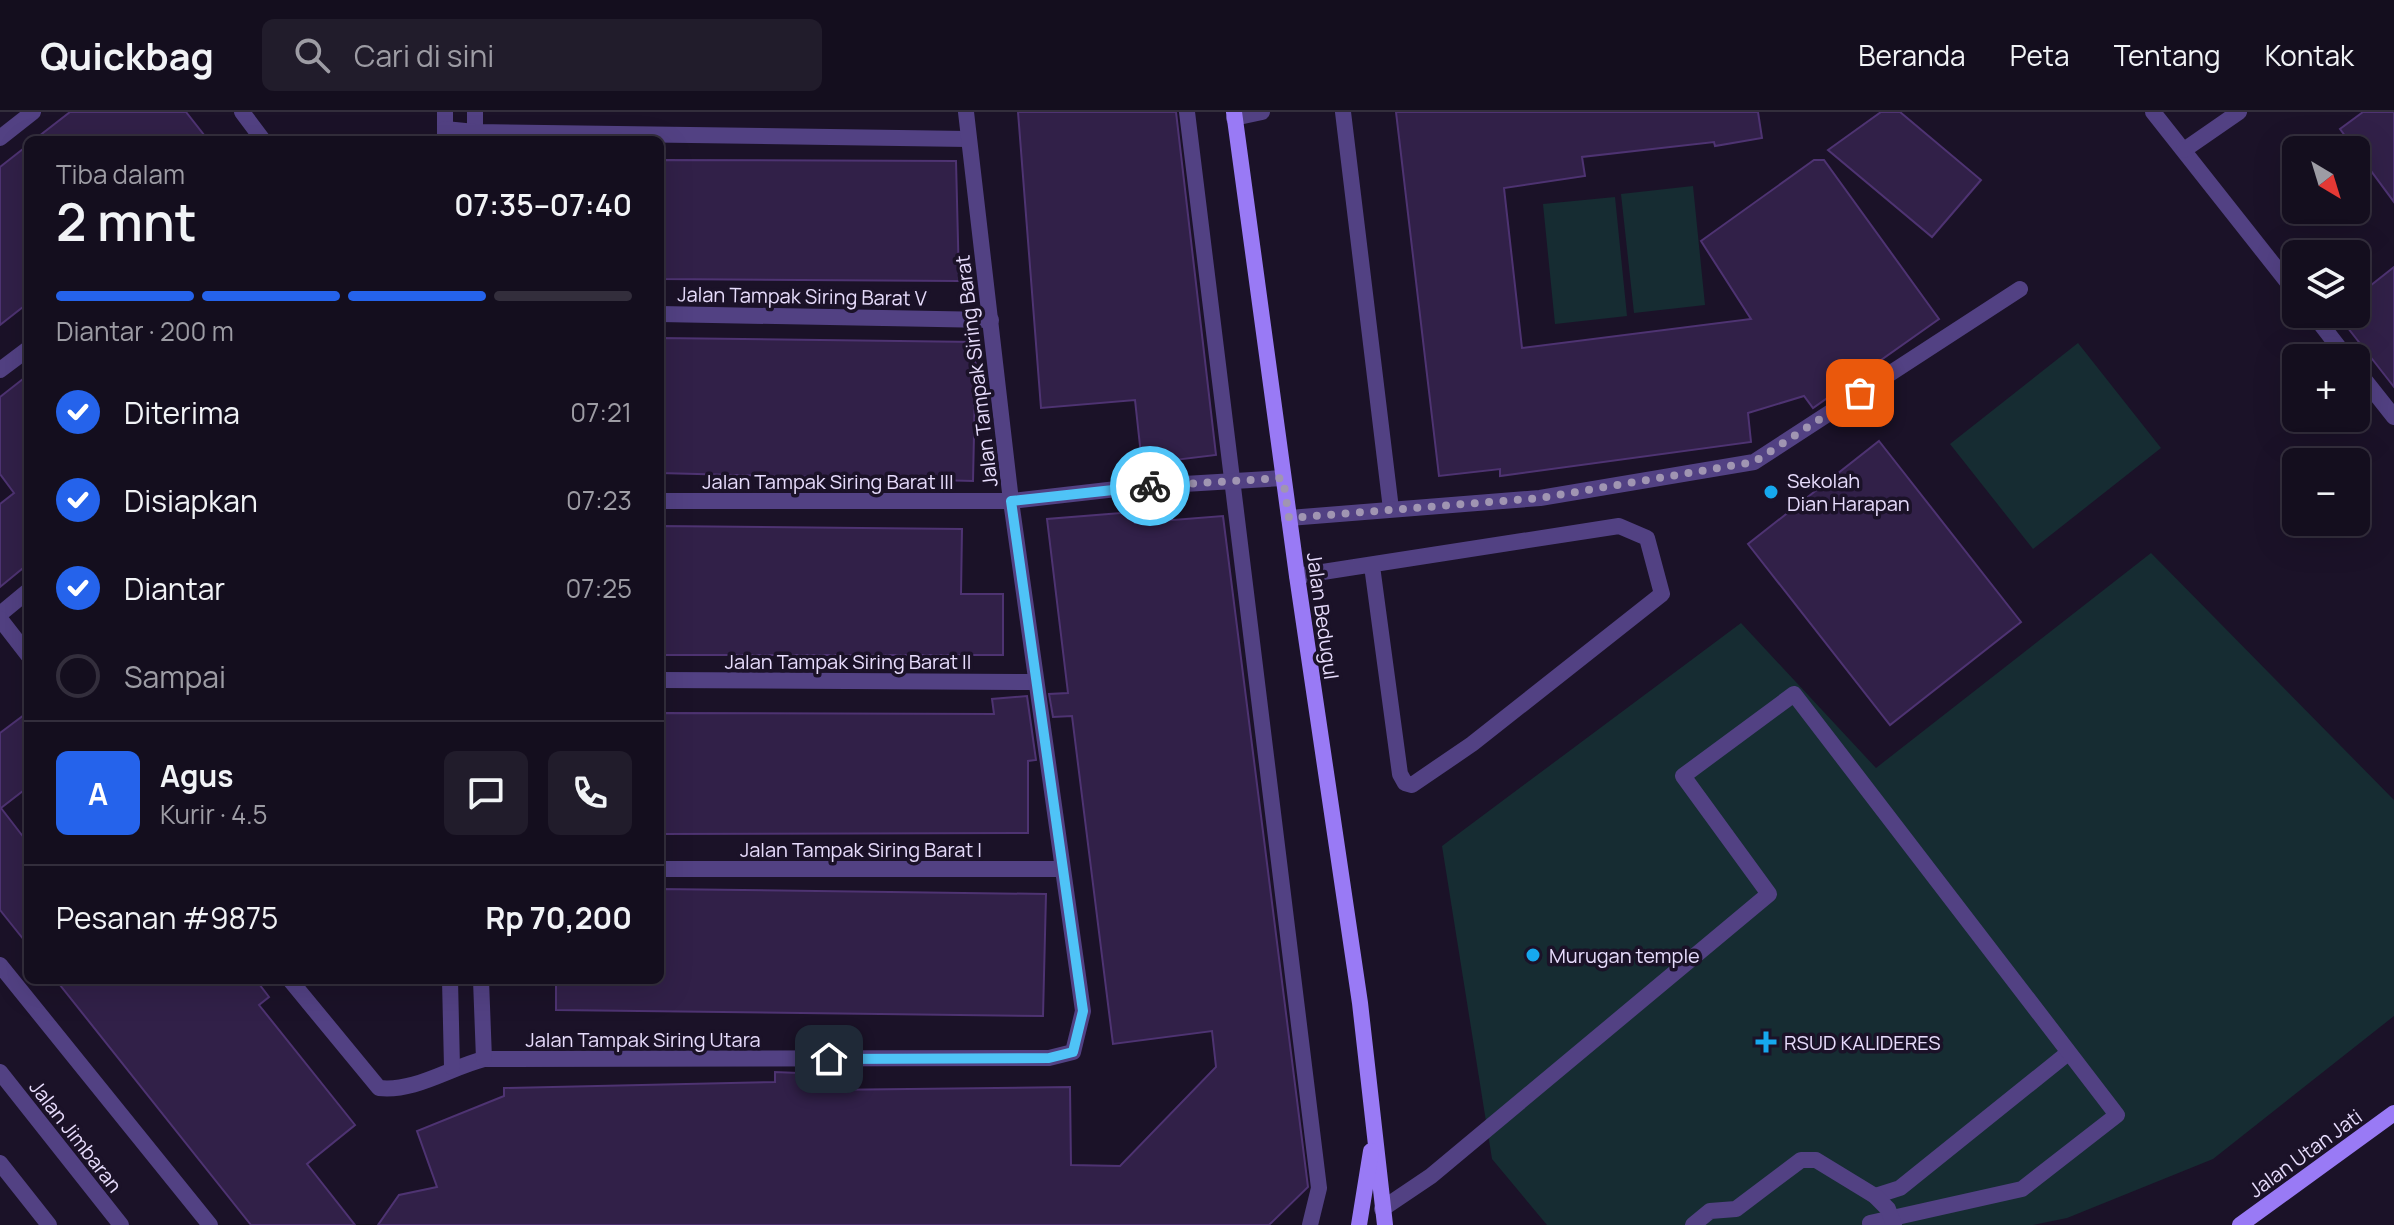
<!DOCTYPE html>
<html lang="id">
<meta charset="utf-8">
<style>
body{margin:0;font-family:Manrope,sans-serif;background:#211c2b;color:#f1f3f6;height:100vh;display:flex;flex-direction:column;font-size:30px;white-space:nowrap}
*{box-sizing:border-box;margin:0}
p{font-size:26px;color:#9d9ca4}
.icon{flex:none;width:44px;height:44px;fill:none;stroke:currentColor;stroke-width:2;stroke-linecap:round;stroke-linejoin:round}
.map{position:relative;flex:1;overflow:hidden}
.panel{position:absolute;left:24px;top:24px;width:640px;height:848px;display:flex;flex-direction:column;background:#140e1e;border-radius:12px;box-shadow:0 8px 32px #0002,0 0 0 2px #332e3c}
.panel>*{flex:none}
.needle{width:52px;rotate:142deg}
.controls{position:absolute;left:2282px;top:24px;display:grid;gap:16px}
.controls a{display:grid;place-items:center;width:88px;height:88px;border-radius:12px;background:#140e1e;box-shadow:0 8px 32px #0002,0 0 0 2px #332e3c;font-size:40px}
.pin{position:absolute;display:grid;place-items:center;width:68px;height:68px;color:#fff;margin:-34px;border-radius:16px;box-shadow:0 4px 12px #0006}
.courier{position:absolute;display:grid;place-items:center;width:80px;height:80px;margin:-40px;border:6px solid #4fc3f7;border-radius:50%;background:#fff;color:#222;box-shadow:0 2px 10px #0007}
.head em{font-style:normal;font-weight:600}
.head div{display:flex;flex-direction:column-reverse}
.head{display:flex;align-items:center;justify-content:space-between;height:136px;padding:0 32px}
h1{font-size:52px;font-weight:600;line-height:60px}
.bar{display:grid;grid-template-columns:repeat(4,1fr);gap:12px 8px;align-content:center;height:96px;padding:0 32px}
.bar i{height:10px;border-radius:6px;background:#332e3c}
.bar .selected{background:#2563eb}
.bar p{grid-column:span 4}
.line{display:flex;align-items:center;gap:20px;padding:0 32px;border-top:2px solid #332e3c}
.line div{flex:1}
.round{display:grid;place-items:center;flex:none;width:84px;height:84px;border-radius:12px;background:#211c2b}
ol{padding:0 32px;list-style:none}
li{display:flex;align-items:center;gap:24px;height:88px}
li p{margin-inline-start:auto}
li .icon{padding:8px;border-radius:50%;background:#2563eb;color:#fff;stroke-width:4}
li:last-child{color:#9d9ca4}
li i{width:44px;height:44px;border:4px solid #332e3c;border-radius:50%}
header{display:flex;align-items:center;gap:48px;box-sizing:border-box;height:112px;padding:0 40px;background:#140e1e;border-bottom:2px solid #332e3c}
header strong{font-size:38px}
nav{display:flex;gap:44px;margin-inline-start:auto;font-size:28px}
.search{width:560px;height:72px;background:#211c2b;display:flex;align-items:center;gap:20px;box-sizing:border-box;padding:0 28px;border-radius:12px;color:#9d9ca4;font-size:30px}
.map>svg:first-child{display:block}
.green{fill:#162c32}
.building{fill:#312048;stroke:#4e3372;stroke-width:2}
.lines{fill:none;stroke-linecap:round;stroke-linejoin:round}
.lane{stroke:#524183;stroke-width:16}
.street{stroke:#524183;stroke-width:16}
.secondary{stroke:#997af5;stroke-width:16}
.done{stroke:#a095b2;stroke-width:8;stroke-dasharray:0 14.4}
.route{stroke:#4fc3f7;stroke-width:10}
.poi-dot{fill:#16a8ee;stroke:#1b1228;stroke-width:3}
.labels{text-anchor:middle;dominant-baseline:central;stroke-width:7;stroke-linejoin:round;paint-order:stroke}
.street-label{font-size:20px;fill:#e7dcfc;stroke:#1b1228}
.poi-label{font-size:20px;fill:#e7dcfc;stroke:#1b1228;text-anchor:start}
</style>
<header>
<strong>Quickbag</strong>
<div class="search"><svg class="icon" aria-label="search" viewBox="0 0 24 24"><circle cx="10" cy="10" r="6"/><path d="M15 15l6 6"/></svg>Cari di sini</div>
<nav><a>Beranda</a><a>Peta</a><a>Tentang</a><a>Kontak</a></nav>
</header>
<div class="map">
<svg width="2394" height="1113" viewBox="0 0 2394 1113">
<rect width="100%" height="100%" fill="#1b1228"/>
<!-- green -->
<g class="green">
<path d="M1693 74 1705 193 1634 201 1621 82Z"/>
<path d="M1615 85 1627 204 1555 212 1543 92Z"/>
<path d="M2078 231 2161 336 2033 437 1950 332Z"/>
<path d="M2151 441 2394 688V904L2213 1047 2067 1106 2033 1113H1547L1492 1047 1442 734 1741 511 1876 656Z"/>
</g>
<!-- building -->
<g class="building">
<path d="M70 0H186L208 28H34Z"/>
<path d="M1018 0H1176L1216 343 1142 352 1135 288 1041 296Z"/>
<path d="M1396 0H1758L1762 26 1715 34 1714 30 1582 45 1585 64 1504 76 1522 236 1751 207 1701 129 1814 48H1824L1939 207 1813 296 1804 284 1748 301 1751 330 1500 364V357L1439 364Z"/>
<path d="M1881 0H1900L1981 68 1932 125 1828 38Z"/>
<path d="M2363 0H2394V90L2340 17Z"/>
<path d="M28 33V191L0 213V55Z"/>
<path d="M660 48 956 49 959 169 660 167Z"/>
<path d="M2394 155V275L2337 202H2356V185Z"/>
<path d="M660 226 976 230 973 369 660 361Z"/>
<path d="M28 263V452L0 475V392L14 381 0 362V285Z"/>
<path d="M1879 329 2021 510 1890 613 1748 432Z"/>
<path d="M1133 400 1135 411 1223 404 1308 1075 1269 1113H378L399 1083 437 1075 417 1019 504 984V976L775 970V960L823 962 822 978 1070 975 1071 1053 1120 1054 1216 955 1212 919 1113 932 1072 604 1053 605 1049 582 1068 581 1047 407Z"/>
<path d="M660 414 962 417 961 482H1003V543H660Z"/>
<path d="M1027 584 1036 648 1028 649V721L660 722V601L994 602 992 587Z"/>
<path d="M28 600V675L1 696 28 731V833L0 798V621Z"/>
<path d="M660 777 1046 782 1043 904 556 898V868H660Z"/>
<path d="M56 868H256L269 885 259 893 355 1013 307 1052 355 1113H251Z"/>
</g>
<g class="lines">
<!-- lane -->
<g class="lane">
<path d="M1187 0 1319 1076 1310 1113"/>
<path d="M1343 0 1391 397"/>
<path d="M1234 6 1262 0"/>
<path d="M1289 406 1540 386 1754 350 2020 177"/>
<path d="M1297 464 1619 414 1647 426 1662 482 1472 632 1412 673 1405 671 1400 662 1372 454"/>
<path d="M0 853 210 1113"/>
<path d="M0 1051 49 1113"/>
<path d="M1875 1084 1900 1076 2068 941"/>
<path d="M1382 1097 1431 1064 1769 782 1683 664 1794 582 2117 1003 2022 1077 1870 1111"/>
<path d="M1693 1113 1710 1099 1736 1097 1801 1048H1816L1875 1084 1888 1097 1894 1113"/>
</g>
<!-- street -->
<g class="street">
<path d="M242 0 263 28"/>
<path d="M445 0V28"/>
<path d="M475 0V28"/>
<path d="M2153 0 2296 181"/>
<path d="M445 17 475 20 968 27"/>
<path d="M0 26 33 0"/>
<path d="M2184 38 2239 0"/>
<path d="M660 202 991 208"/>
<path d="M2313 202 2347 246"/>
<path d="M2356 257 2394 305"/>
<path d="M0 258 28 237"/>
<path d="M660 389H1011L1134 375 1283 366"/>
<path d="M0 502 28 479"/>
<path d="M0 507 28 543"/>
<path d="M660 568 1036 570"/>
<path d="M660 757H1062"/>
<path d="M290 868 379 976C415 980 449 956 484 947L1049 946 1073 940 1083 899 1011 389 966 0"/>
<path d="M450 868 452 955"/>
<path d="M481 868 484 947"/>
<path d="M0 960 121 1113"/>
</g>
<!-- secondary -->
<g class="secondary">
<path d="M1234 0 1297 464 1360 891 1385 1113"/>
<path d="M1359 1113 1371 1039"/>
<path d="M2240 1113 2394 1001"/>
</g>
</g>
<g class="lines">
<!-- done -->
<path class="done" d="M1150 374 1283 366 1289 406 1540 386 1754 350 1860 281"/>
<!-- route -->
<path class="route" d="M829 947 1049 946 1073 940 1083 899 1011 389 1150 374"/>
</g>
<!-- markers -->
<g class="poi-dot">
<circle cx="1771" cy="380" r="8"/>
<circle cx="1533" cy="843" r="8"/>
<path d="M1762 918h8v8h8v8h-8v8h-8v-8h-8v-8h8z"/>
</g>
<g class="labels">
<!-- street labels -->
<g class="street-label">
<text transform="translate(802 184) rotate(1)">Jalan Tampak Siring Barat V</text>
<text transform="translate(976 259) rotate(-97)">Jalan Tampak Siring Barat</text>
<text x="828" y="369">Jalan Tampak Siring Barat III</text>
<text transform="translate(1323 504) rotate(82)">Jalan Bedugul</text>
<text x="848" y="549">Jalan Tampak Siring Barat II</text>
<text x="861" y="737">Jalan Tampak Siring Barat I</text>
<text x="643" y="927">Jalan Tampak Siring Utara</text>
<text transform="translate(76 1024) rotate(52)">Jalan Jimbaran</text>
<text transform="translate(2305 1041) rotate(-36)">Jalan Utan Jati</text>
</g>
<!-- poi labels -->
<g class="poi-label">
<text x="1787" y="368">Sekolah<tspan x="1787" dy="23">Dian Harapan</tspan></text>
<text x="1549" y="843">Murugan temple</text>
<text x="1784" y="930">RSUD KALIDERES</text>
</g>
</g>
</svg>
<div class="controls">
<a><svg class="needle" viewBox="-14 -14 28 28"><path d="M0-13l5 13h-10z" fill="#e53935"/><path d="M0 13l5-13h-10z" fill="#9d9ca4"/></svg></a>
<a><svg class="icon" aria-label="layers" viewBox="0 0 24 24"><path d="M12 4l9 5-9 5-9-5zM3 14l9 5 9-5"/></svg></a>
<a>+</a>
<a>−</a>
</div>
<div class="pin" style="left:1860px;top:281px;background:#ea580c"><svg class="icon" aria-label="bag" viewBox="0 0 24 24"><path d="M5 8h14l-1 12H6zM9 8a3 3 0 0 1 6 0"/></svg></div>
<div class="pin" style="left:829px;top:947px;background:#1f2937"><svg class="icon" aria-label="home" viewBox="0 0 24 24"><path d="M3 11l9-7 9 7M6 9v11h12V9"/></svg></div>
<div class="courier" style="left:1150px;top:374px"><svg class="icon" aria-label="bike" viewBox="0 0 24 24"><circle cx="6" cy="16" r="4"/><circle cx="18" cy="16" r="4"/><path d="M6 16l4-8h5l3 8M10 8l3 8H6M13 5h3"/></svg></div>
<section class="panel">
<div class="head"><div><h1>2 mnt</h1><p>Tiba dalam</p></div><em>07:35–07:40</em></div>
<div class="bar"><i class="selected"></i><i class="selected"></i><i class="selected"></i><i></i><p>Diantar · 200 m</p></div>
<ol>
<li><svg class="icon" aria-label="check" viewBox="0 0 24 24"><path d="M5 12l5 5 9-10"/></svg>Diterima<p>07:21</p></li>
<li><svg class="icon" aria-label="check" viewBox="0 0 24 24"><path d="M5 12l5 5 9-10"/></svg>Disiapkan<p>07:23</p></li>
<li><svg class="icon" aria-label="check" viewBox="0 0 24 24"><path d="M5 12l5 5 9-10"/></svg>Diantar<p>07:25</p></li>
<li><i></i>Sampai</li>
</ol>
<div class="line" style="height:144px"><b class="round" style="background:#2563eb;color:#fff">A</b><div><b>Agus</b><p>Kurir · 4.5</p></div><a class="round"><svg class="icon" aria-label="chat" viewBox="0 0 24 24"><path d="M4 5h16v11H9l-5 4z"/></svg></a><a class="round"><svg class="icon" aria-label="phone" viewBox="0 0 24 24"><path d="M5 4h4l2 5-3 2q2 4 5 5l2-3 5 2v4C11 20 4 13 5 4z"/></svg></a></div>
<div class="line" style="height:104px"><div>Pesanan #9875</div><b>Rp 70,200</b></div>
</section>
</div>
